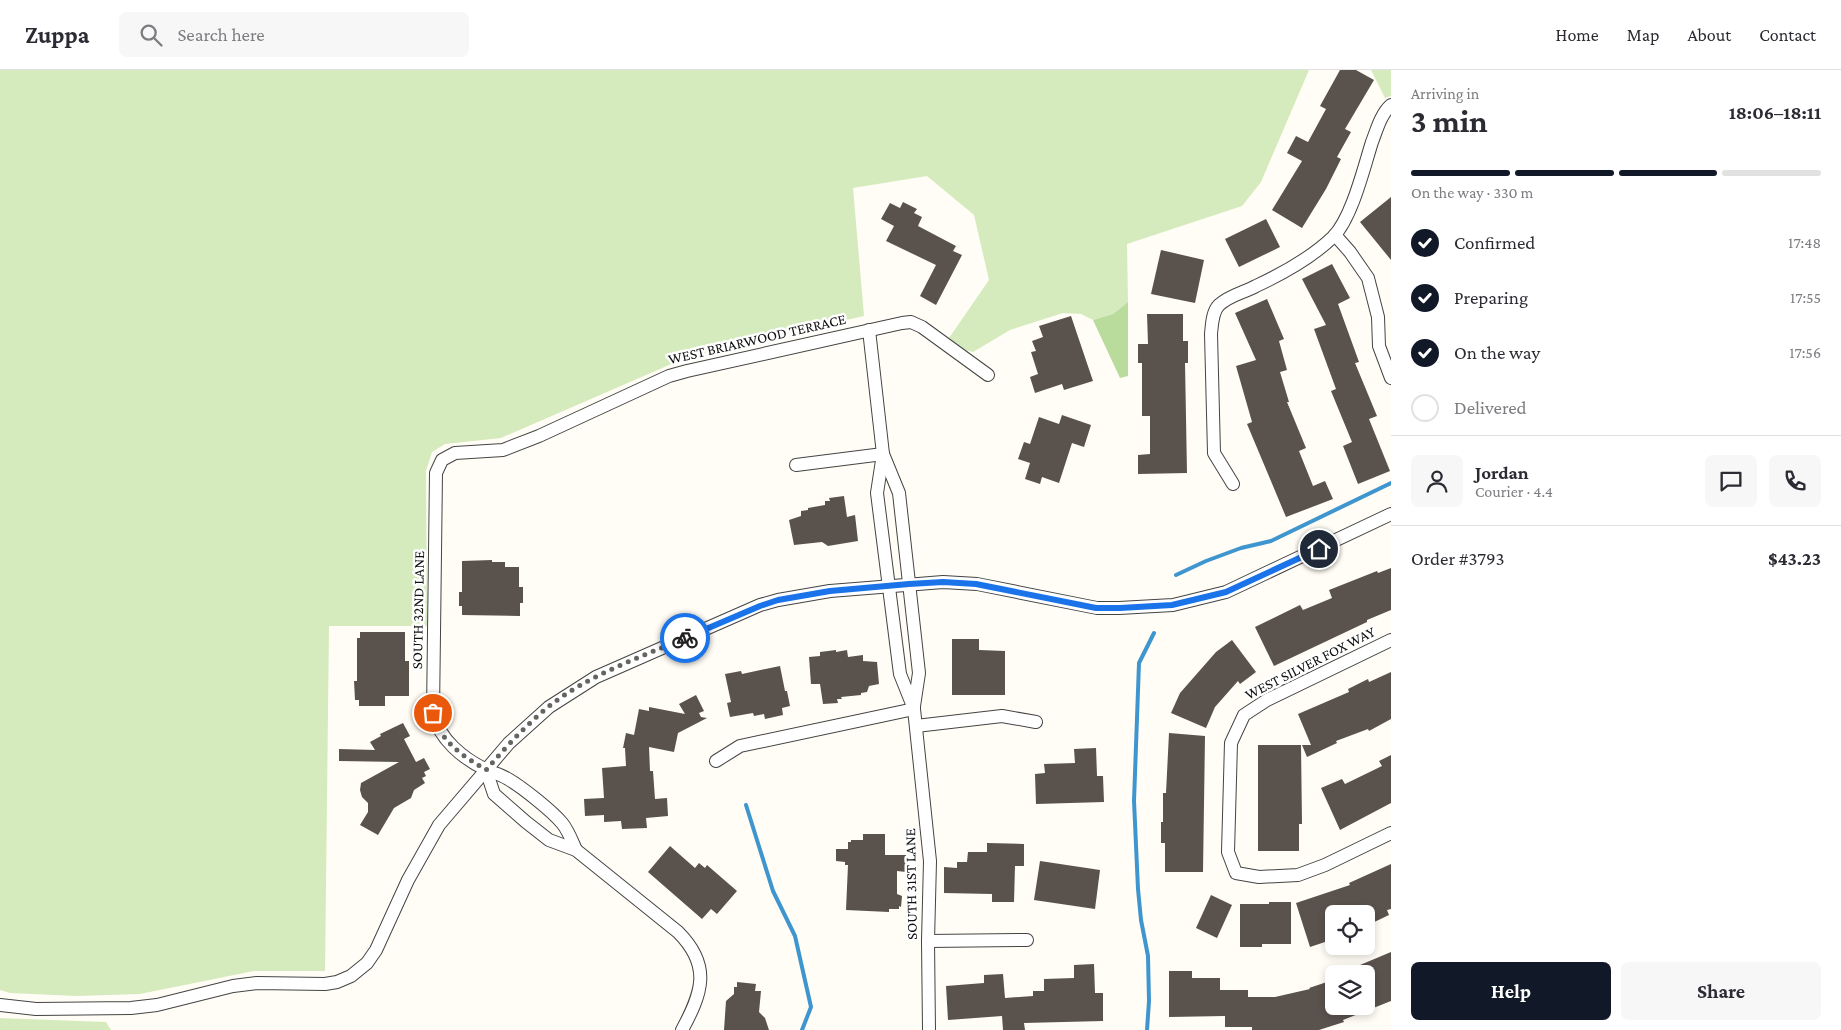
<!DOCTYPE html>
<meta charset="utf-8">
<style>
body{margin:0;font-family:"Crimson Pro",serif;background:#f7f7f7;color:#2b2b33;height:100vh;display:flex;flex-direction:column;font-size:19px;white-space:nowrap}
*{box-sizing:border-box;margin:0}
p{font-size:16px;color:#7c7c81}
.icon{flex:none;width:28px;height:28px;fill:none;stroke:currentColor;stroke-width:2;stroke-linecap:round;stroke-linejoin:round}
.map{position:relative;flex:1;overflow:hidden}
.panel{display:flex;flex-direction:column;background:#fff;width:450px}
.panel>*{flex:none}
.tools{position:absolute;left:1325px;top:835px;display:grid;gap:10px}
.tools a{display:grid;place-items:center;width:50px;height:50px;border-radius:8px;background:#fff;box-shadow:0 2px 8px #0003;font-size:25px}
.pin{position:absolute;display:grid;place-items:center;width:42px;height:42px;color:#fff;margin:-21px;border:2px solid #fff;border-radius:50%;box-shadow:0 1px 5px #0007}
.courier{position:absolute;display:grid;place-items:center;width:50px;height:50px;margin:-25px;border:4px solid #1a73e8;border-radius:50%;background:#fff;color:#222;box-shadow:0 1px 6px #0007}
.overview em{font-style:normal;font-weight:700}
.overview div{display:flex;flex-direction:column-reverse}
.overview{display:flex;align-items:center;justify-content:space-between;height:85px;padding:0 20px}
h1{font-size:32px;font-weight:700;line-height:38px}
.bar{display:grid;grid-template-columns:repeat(4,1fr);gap:8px 5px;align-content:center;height:60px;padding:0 20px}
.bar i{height:6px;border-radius:4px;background:#e1e1e2}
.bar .selected{background:#111827}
.bar p{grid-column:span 4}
.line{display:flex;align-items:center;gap:12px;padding:0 20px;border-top:1px solid #e1e1e2}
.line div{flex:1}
.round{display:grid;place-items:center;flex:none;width:52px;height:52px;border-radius:8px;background:#f7f7f7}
ol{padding:0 20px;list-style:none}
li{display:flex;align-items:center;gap:15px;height:55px}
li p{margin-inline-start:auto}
li .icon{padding:5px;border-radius:50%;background:#111827;color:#fff;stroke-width:4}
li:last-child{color:#7c7c81}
li i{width:28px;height:28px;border:2px solid #e1e1e2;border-radius:50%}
.button{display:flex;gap:10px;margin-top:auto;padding:10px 20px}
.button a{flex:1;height:58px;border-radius:8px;background:#111827;color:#fff;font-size:20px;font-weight:700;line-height:58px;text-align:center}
.button a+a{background:#f7f7f7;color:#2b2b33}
header{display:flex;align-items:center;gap:30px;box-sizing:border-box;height:70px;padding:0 25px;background:#fff;border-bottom:1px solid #e1e1e2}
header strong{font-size:24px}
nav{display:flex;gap:28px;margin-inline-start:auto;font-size:18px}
.search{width:350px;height:45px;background:#f7f7f7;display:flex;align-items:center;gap:12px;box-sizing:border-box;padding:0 18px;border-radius:8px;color:#7c7c81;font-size:19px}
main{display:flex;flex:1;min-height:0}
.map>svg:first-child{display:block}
.green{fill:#d5ebbd}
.forest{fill:#b9dc9c}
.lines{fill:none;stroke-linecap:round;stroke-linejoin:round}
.stream{stroke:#3f96cf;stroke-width:4}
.building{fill:#5a524d}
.minor-casing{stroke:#444;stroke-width:14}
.minor{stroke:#fff;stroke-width:12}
.done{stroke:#646461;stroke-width:5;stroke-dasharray:0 9}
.route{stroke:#1a73e8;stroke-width:6}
.labels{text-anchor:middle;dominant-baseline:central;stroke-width:5;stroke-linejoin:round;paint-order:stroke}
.street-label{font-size:15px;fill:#111;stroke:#fff}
</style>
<header>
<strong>Zuppa</strong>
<div class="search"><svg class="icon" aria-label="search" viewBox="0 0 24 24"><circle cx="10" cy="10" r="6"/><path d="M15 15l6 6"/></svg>Search here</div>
<nav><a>Home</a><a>Map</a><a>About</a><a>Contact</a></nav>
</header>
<main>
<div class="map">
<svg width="1391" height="960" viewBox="0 0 1391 960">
<rect width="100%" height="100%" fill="#fffdf5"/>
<!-- green -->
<g class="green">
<path d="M0 0H1309L1261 112 1242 136 1127 174 1128 232 1113 244 1093 250 1081 244 1063 243 1010 260 973 282 965 280 949 268 989 210 974 145 927 106 853 118 864 246 713 280 676 292 501 368 445 374 432 382 426 401 427 556H329L325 901H254L140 924 77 926 10 923 0 920Z"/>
<path d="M1371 0H1391V26L1385 28Z"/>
<path d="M0 948 106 952 111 960H0Z"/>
</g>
<!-- forest -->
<path class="forest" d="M1128 232V306L1120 308 1093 250 1113 244Z"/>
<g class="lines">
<!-- stream -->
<g class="stream">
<path d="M1176 505 1206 491 1241 478 1271 471 1391 413"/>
<path d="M746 735 773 821 795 866 811 937 802 960"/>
<path d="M1147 960 1149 931 1148 886 1141 850 1138 819 1134 731 1139 593 1154 563"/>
</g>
</g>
<!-- building -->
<g class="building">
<path d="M1340 0H1356L1374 10 1345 59 1351 62 1337 87 1341 89 1326 119 1302 158 1272 140 1302 91 1287 83 1296 66 1308 72 1326 39 1320 36Z"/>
<path d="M1391 127V190L1360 152Z"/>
<path d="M903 132 917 139 914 143 922 147 918 156 956 176 953 181 962 185 936 235 920 226 936 195 886 171 894 156 881 149 890 133 900 138Z"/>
<path d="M1266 149 1280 177 1239 197 1225 169Z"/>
<path d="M1161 180 1204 190 1195 233 1151 224Z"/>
<path d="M1332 194 1350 228 1338 234 1359 292 1355 293 1377 346 1369 349 1390 401 1358 414 1343 376 1352 372 1331 321 1336 319 1314 259 1326 255 1302 209Z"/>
<path d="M1267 229 1284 269 1279 271 1287 300 1280 302 1289 332H1287L1306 378 1299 381 1313 416 1325 411 1333 429 1286 447 1247 354 1252 352 1236 296 1256 290 1235 243Z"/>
<path d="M1147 244H1183V271H1188V293H1185L1187 403 1138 404V385L1150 384V346H1142V293H1138V274H1148Z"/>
<path d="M1071 246 1093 311 1064 320 1062 314 1035 323 1030 307 1038 304 1031 282 1036 281 1032 271 1043 267 1039 256Z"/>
<path d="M1062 345 1091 355 1084 377 1072 373 1059 413 1042 407 1040 414 1025 409 1030 393 1018 389 1024 372 1030 374 1039 347 1059 354Z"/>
<path d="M844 426 847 447 855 445 858 471 828 476 822 472 794 475 789 450 801 446V441L808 440V438L825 435V431H830L829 428Z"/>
<path d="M492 490V492H505V497H519V517H523V533H520V546L462 545V536H459V522H462V491Z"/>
<path d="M1391 498V540L1367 550V552L1274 596 1255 557 1300 535 1303 540 1332 528 1329 520 1377 501 1378 503Z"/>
<path d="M360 562H405V591H409V626H385V636H359V630H355L354 611H357V568H360Z"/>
<path d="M952 569H979V580L1005 581V625H952Z"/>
<path d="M1232 570 1256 602 1240 614 1238 611 1215 637 1206 658 1171 643 1180 623 1216 582Z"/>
<path d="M836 580V582L847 580 848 587 863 585V591L877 592 879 614 869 616 867 622 861 623V625L841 627 842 629H837L838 633 823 634 820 614H811L809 587 820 586V582Z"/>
<path d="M780 596 785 621H787L790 636 782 638 783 645 765 649 764 644 754 646 753 643 730 647 727 633 731 632 725 604 741 601 742 604Z"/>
<path d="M1391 602V649L1369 661 1368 659 1336 671 1337 673 1307 687 1302 675H1311L1298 644 1349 622 1348 619 1368 609 1369 612Z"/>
<path d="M696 625 704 641 699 643 701 647 707 648 678 663 674 682 649 677 650 701H653L655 729 667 728 668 746 646 748 647 758 622 759 621 751 604 752V745L585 746 584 729 604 728 602 698 626 696 625 678H623L626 663 634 665 639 639 649 641V637L685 644 679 634Z"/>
<path d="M403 653 410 666 404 669 416 692 424 688 430 699 424 702 426 706 422 708 425 713 414 720 411 728 394 738 378 765 360 755 368 742V733L362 727 360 720 361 713 399 692 339 691V679L375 680 370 672 381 666 380 664Z"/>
<path d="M1169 663 1205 666 1203 802H1165V773H1161V752H1163V723H1166Z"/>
<path d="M1258 675H1301L1302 754H1299V781H1258Z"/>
<path d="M1096 678 1097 706H1103L1104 732 1036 734 1035 704 1045 703 1044 694 1075 693 1074 679Z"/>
<path d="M1391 685V733L1340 760 1321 718 1342 709 1345 714 1382 696 1379 691Z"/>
<path d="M863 764H885V785H906V802L897 801V824L902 826 901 837 899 836V839H889V842L846 840 848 795H845V792L836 791V779H848V772H851V770H863Z"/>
<path d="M987 773 1024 774V796H1015L1014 832H992V824L944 823V797L957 798V792H967L968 782H987Z"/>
<path d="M670 776 695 798 699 793 705 798 707 795 737 821 717 844 711 839 702 849 648 802Z"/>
<path d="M1040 791 1100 800 1095 839 1034 830Z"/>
<path d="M1391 794V839L1387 840 1389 845 1368 855 1366 844H1334V869L1310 877 1296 833 1350 815 1349 813Z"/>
<path d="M1211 825 1232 835 1217 868 1196 858Z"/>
<path d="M1269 832H1291V874H1262V877H1240V834H1269Z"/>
<path d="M1391 882V931L1343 950 1344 952 1319 960H1252V957H1225V946L1169 947V901H1192V908H1220V920H1248V927H1275L1310 919 1309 918 1330 911 1334 923V936H1366V904H1363L1360 895Z"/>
<path d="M1094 894 1095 923H1103V951L1024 953 1025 960H1003L1002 946 948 950 946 916 984 913V905L1003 904 1005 928 1033 926V921H1044V909L1074 908V895Z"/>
<path d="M737 912 756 914 755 921H761L759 942 765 948 769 960H724L726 931 734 924V917H737Z"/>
</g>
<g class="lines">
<defs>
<g id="minor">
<path d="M1335 165 1350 182 1368 208 1378 247 1379 276 1391 308"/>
<path d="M869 260 883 384 899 423 919 603 914 636"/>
<path d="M883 384 877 423 900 604 914 639 930 791 928 871 929 960"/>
<path d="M796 395 883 384"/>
<path d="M1233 414 1214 383 1211 264C1212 255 1212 242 1219 235 1230 225 1243 223 1256 216 1284 203 1311 188 1333 167 1352 148 1364 97 1372 72 1377 59 1381 44 1391 35"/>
<path d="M1391 570 1267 630 1244 645 1231 673 1228 782 1236 803 1259 807 1298 805 1325 795 1391 763"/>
<path d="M916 656 1002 646 1036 652"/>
<path d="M716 691 740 676 914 639"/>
<path d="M486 700 494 724 526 752 549 770 576 780 678 862C712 896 702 923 682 960"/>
<path d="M576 780C572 771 568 760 562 753 552 741 522 717 508 709 502 705 494 703 487 700 463 689 439 669 433 643L436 403 442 390 455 383 503 380 539 366 669 306 687 301 902 253 911 252 922 257 988 305"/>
<path d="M928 871 1027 870"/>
<path d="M0 935 36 939 131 938 157 935 233 916 257 913 325 914 337 912 351 906 367 893 376 880 408 810 439 755 509 673 549 637 596 607 760 535 778 530 830 521 943 512 977 514 1097 538H1119L1173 535 1226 522 1391 444"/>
</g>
</defs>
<!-- minor casing -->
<use href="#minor" class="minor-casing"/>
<!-- minor -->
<use href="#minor" class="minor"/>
</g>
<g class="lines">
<!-- done -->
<path class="done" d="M433 643C440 672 462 685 486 700 505 678 525 656 548 637 588 605 639 588 685 568"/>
<!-- route -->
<path class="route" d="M685 568 760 536 778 530 830 521 909 514 943 512 976 514 1096 538H1120L1172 535 1226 522 1319 479"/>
</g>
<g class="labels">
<!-- street labels -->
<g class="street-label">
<text transform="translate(757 269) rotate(-13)">WEST BRIARWOOD TERRACE</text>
<text transform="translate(418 540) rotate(-89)">SOUTH 32ND LANE</text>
<text transform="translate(1310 593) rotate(-27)">WEST SILVER FOX WAY</text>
<text transform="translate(911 814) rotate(-91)">SOUTH 31ST LANE</text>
</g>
</g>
</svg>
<div class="tools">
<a><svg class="icon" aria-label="locate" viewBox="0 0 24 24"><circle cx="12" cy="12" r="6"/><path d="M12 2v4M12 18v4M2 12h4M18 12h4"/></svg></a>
<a><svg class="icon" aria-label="layers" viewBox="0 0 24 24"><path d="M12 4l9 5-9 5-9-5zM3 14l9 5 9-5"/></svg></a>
</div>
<div class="pin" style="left:433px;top:643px;background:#ea580c"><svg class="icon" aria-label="bag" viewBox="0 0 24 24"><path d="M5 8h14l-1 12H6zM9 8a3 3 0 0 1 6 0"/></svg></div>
<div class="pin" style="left:1319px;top:479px;background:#1f2937"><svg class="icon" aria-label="home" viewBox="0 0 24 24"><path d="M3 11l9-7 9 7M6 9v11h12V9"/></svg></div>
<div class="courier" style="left:685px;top:568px"><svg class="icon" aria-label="bike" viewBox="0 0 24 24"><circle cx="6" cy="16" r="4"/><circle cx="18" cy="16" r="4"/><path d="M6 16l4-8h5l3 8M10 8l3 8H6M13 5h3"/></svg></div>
</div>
<section class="panel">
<div class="overview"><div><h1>3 min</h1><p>Arriving in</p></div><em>18:06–18:11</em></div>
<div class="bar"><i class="selected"></i><i class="selected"></i><i class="selected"></i><i></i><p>On the way · 330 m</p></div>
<ol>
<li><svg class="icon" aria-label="check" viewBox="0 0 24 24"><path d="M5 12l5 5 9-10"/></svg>Confirmed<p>17:48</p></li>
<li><svg class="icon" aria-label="check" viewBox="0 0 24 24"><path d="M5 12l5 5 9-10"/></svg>Preparing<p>17:55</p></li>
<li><svg class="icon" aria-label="check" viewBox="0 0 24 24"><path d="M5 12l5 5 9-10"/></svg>On the way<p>17:56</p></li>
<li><i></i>Delivered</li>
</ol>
<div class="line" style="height:90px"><a class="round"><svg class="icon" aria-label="person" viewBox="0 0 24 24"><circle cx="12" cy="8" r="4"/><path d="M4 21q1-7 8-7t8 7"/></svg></a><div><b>Jordan</b><p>Courier · 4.4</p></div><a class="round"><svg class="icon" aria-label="chat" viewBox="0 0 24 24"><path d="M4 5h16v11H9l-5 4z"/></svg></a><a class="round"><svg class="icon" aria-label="phone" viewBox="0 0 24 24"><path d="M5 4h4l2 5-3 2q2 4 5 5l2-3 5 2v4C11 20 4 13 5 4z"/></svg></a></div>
<div class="line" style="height:65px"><div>Order #3793</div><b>$43.23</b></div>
<div class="button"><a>Help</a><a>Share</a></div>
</section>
</main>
